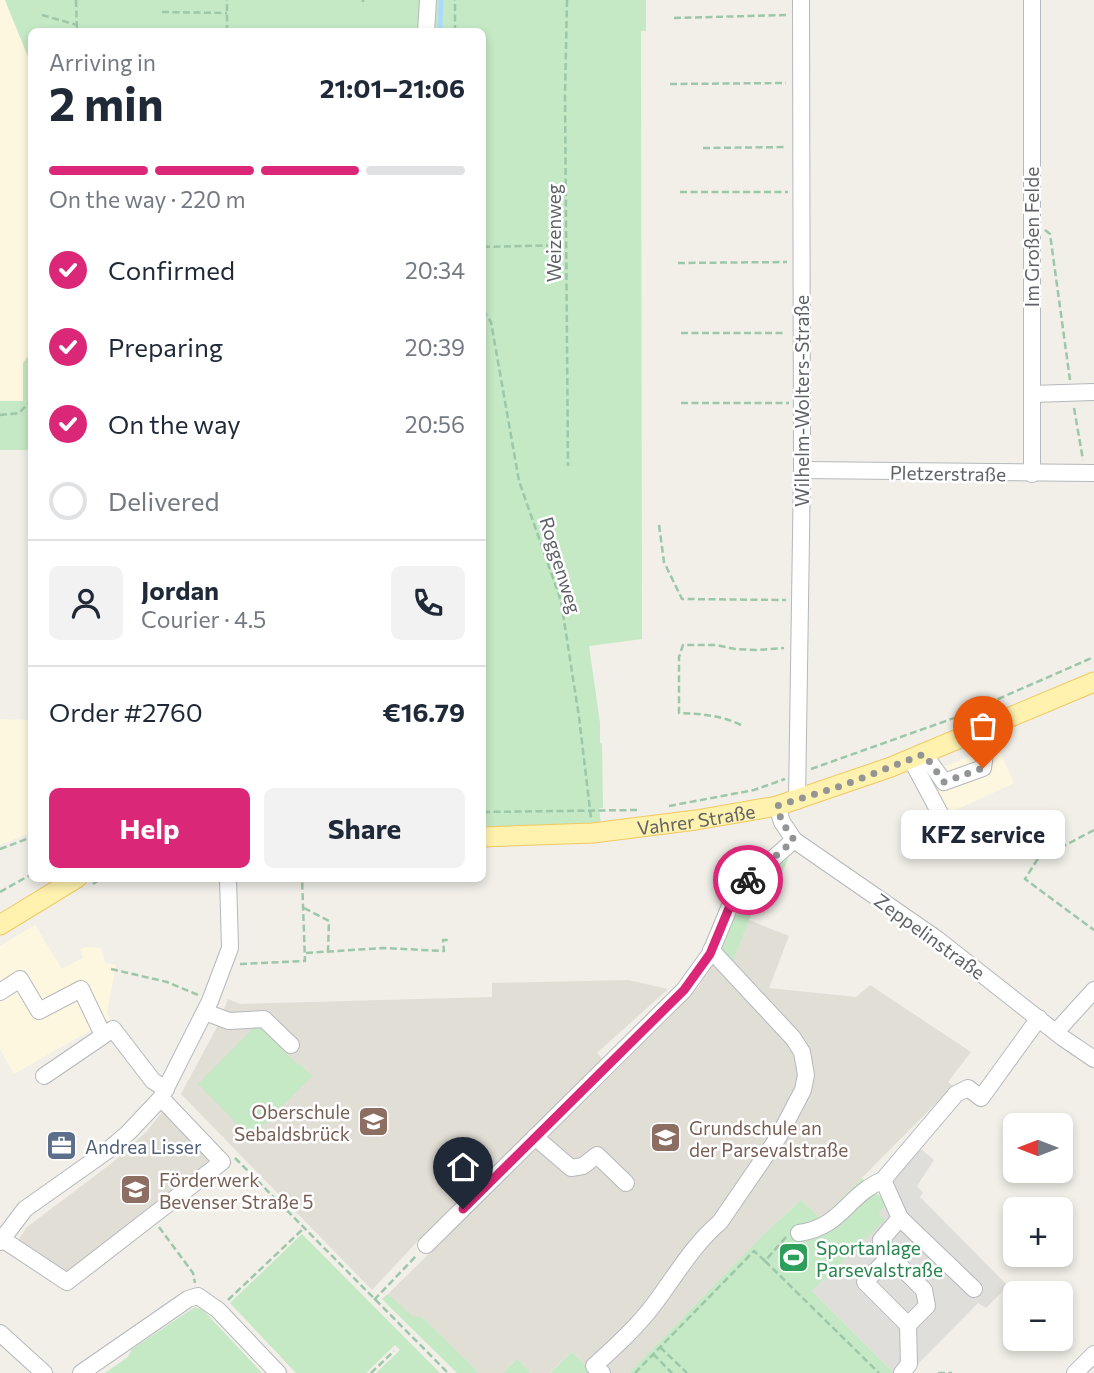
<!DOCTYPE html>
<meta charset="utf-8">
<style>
body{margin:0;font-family:Commissioner,sans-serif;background:#f2f2f3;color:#1f2937;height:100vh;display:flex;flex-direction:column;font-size:26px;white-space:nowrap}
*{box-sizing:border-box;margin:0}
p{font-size:23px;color:#747a83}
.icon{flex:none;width:38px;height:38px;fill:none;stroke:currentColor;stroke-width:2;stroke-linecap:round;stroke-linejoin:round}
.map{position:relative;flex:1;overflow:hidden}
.drawer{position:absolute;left:28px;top:28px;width:458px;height:854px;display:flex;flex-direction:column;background:#fff;border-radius:10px;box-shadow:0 4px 10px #0003}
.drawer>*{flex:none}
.needle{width:46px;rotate:270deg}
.controls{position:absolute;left:1003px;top:1113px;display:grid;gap:14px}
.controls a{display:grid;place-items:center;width:70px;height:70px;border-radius:10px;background:#fff;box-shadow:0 4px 10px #0003;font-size:35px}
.pin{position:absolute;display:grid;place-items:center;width:60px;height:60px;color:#fff;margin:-72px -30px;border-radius:50% 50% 50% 0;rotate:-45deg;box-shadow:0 0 7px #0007}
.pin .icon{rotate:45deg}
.courier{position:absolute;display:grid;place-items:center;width:70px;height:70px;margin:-35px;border:5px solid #db2777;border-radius:50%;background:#fff;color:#222;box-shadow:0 2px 9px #0007}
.bubble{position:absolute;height:49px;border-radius:10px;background:#fff;box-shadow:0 4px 10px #0003;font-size:23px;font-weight:700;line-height:49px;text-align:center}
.overview em{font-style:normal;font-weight:700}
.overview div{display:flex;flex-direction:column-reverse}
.overview{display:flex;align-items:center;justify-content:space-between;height:119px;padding:0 21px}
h1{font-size:46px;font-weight:700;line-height:52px}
.bar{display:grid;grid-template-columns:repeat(4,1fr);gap:10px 7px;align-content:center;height:84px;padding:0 21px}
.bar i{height:9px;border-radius:5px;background:#e0e1e3}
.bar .current{background:#db2777}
.bar p{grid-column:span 4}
.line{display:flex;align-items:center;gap:18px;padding:0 21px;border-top:2px solid #e0e1e3}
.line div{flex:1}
.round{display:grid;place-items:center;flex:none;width:74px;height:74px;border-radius:10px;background:#f2f2f3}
ol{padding:0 21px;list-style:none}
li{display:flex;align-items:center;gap:21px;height:77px}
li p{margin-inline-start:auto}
li .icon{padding:7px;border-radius:50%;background:#db2777;color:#fff;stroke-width:4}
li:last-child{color:#747a83}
li i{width:38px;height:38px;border:4px solid #e0e1e3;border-radius:50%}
.action{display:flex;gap:14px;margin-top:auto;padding:14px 21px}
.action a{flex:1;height:80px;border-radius:10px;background:#db2777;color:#fff;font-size:28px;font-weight:700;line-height:80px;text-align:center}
.action a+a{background:#f2f2f3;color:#1f2937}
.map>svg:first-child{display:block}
.commercial{fill:#fef7e0}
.industrial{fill:#e0deda}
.education{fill:#e1ded6}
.green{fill:#c5e8c5}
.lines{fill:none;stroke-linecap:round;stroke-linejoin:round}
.stream{stroke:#aadaff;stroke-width:4.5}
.minor-casing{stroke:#b5b8bc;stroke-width:18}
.major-casing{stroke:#f2c960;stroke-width:21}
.path{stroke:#9cc7a9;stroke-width:2.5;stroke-dasharray:7 3.5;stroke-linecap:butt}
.minor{stroke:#fff;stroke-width:16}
.major{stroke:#fff2af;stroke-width:19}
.done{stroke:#929495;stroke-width:7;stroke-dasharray:0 12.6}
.route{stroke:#db2777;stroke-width:9}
.labels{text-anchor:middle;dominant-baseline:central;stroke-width:5;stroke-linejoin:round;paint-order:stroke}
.street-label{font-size:19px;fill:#5f6368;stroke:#fff}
.education-label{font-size:19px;fill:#785e54;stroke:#fff;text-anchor:start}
.service-label{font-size:19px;fill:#4e5e75;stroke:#fff;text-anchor:start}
.leisure-label{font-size:19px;fill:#27864d;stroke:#fff;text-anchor:start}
</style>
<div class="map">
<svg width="1094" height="1373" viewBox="0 0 1094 1373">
<rect width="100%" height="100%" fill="#f1efe8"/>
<!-- commercial -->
<g class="commercial">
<path d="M0 0H5L31 64 32 352 23 364V401H0Z"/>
<path d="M0 719 31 720 32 832 0 845Z"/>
<path d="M997 745 1014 783 947 814 927 774Z"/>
<path d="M35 925 62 969 83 958 80 949 87 947 101 948 105 963 116 965 107 1013 110 1019 14 1074 0 1049V946Z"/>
</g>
<!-- industrial -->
<path class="industrial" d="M917 1146 934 1160 917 1186 923 1193 920 1197 1008 1286 986 1308 978 1303 909 1373H894L812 1291 884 1220 877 1213 887 1204 890 1187Z"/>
<!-- education -->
<g class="education">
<path d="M749 920 789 936 769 988 856 997 870 985 971 1052 948 1082 953 1086 821 1219 801 1200 766 1232 629 1373H593L572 1352 549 1373H531L517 1359 503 1373H479L422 1317H412L388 1294 669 1018 699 986 714 963H732Z"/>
<path d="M628 980 668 989 597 1053 603 1059 416 1243 372 1290 181 1094 217 1027 228 999 240 1004 492 997V983Z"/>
<path d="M171 1101 232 1163 67 1289 11 1250 27 1227 112 1163 146 1132Z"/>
</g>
<!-- green -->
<g class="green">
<path d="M5 0H646V31H641L642 639 589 646 600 723V743L602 744 603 808H599L601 824 483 830V32H32L31 64Z"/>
<path d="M31 352V450H0V401H23V363Z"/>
<path d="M789 857 764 913 753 910 732 964 721 952C731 927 741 898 761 878 769 870 780 864 789 857Z"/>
<path d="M257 1024 297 1064 299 1063 312 1076 251 1138 198 1084Z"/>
<path d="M862 1178 887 1204 878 1213 885 1220 812 1291 894 1373H629L766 1232 801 1200 821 1219Z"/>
<path d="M302 1234 440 1373H376L400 1350 395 1345 366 1373H296L230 1303Z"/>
<path d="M388 1294 412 1316 422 1317 479 1373H457L382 1299Z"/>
<path d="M195 1307 203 1310 262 1373H105L128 1357 132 1349Z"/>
<path d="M572 1352 593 1373H550Z"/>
<path d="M517 1359 531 1373H503Z"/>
</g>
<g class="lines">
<!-- stream -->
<path class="stream" d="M440 32 441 0"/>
<defs>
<g id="minor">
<path d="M426 32 428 0"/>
<path d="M1032 394 1094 392"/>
<path d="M802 470 1094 473"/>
<path d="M1032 474V0"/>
<path d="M924 754 944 782 983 768 989 725"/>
<path d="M911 759 944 821"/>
<path d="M797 801 802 470 801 0"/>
<path d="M777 806 782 822 794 840 937 939 1063 1038 1094 1059"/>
<path d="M0 992 20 979 39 1011 81 989 103 1035"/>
<path d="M205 1012 229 1021 264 1019 291 1045"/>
<path d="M1056 1032 1094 990"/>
<path d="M44 1076 113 1029 153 1081 166 1089"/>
<path d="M535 1137 571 1168 583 1166 597 1155 626 1183"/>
<path d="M883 1180 900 1218 881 1240 890 1256 865 1282 908 1325 909 1364 902 1373"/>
<path d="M900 1218 974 1289"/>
<path d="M799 1233C842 1227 847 1195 883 1180L956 1094 968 1088 981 1098 1039 1018"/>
<path d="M2 1239 67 1282 222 1162 161 1098"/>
<path d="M0 1242 25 1209 107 1151 128 1133 161 1098 210 1001 230 948 228 878"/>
<path d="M426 1245 684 990 710 954 732 901 742 886 794 840"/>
<path d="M890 1256 924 1290 927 1306 908 1325"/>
<path d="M0 1333 44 1373"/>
<path d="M81 1373 188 1299 198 1296 218 1310 278 1373"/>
<path d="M602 1373 594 1366C616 1346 638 1326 655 1303 676 1275 693 1245 720 1222L779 1136 803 1090 806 1075 802 1052 793 1038 711 950"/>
<path d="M1075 1373 1094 1354"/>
</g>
<g id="major">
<path id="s1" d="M483 837 593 833 696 820 777 806 891 767 1094 682"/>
<path d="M0 925 77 878"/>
</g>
</defs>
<!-- minor casing -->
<use href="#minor" class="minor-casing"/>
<!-- major casing -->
<use href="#major" class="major-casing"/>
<!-- path -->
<g class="path">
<path d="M76 0 77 32"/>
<path d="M567 0 565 96 568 466"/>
<path d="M363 2V0"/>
<path d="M162 12 227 13"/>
<path d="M42 15 77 25"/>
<path d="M674 18 786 15"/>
<path d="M227 32V0"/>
<path d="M455 32V0"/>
<path d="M670 84 786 83"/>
<path d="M703 148 787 147"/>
<path d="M680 192H788"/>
<path d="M1045 230 1050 234 1070 380"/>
<path d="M483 247 567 245"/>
<path d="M678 263 787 262"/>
<path d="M483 310 491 322 519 481 561 601 579 717 591 818"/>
<path d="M681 333H786"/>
<path d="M681 403H789"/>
<path d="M1074 408 1083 460"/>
<path d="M0 415 19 413 29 403 32 387"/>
<path d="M659 525 664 562 682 599 786 600"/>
<path d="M741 725C720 715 702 714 679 713V657L683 645H716L735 649 758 650 784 648"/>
<path d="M811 769 957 717 1094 657"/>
<path d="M669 806 754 790 785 779"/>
<path d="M483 812 638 810"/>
<path d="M1094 830 1037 860 1025 879 1094 930"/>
<path d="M0 849 32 837"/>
<path d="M93 884 102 878"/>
<path d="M0 892 32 874"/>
<path d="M304 908 329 921 328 952"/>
<path d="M306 953 383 948 444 951 443 940H448"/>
<path d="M240 964 305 961 302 878"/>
<path d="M111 969 167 982 198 995"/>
<path d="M235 1158 448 1373"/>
<path d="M159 1227 193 1273 195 1283"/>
<path d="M765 1261 879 1373"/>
<path d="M228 1300 304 1228"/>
<path d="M374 1300 417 1255"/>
<path d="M660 1347 687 1373"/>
<path d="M653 1354 672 1373"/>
<path d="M371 1373 394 1351"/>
<path d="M635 1373 754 1251 765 1261 786 1237"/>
<path d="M938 1373H952"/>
</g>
<!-- minor -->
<use href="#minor" class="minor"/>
<!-- major -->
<use href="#major" class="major"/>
</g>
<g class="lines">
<!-- done -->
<path class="done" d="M748 880 794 840 782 822 777 806 844 785 924 754 944 782 983 768"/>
<!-- route -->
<path class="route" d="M463 1209 684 990 710 954 732 901 748 880"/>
</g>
<!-- icons -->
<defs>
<symbol id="school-square" viewBox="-11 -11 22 22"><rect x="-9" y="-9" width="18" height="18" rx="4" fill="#8d6e63" stroke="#fff"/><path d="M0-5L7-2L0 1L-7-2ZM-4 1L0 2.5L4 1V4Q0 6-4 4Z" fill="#fff"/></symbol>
<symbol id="office-square" viewBox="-11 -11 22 22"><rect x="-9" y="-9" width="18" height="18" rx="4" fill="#5c6f8a" stroke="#fff"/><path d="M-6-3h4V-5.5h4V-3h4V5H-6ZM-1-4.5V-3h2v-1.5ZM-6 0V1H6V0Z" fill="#fff"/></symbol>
<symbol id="stadium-square" viewBox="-11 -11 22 22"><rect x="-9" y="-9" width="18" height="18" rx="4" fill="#2e9e5b" stroke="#fff"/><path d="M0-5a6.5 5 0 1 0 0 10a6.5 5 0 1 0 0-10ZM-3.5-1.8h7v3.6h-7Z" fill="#fff"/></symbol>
</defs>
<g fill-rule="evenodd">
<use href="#school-square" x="356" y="1104" width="35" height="35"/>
<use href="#school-square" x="648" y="1120" width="35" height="35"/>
<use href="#office-square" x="44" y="1128" width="35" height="35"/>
<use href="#school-square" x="118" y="1172" width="35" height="35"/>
<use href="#stadium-square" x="776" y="1240" width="35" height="35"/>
</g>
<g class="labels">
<!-- street labels -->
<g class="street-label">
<text transform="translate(553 233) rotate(-90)">Weizenweg</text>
<text transform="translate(1031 237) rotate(-90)">Im Großen Felde</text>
<text transform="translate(801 401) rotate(-90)">Wilhelm-Wolters-Straße</text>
<text transform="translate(948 473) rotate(1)">Pletzerstraße</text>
<text transform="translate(561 565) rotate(73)">Roggenweg</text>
<text stroke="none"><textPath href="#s1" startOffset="214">Vahrer Straße</textPath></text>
<text transform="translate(930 936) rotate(36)">Zeppelinstraße</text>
</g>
<!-- education labels -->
<g class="education-label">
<text x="350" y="1111" text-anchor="end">Oberschule<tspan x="350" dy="22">Sebaldsbrück</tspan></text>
<text x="689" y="1127">Grundschule an<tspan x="689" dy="22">der Parsevalstraße</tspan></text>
<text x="159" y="1179">Förderwerk<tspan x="159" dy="22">Bevenser Straße 5</tspan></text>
</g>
<!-- service labels -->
<g class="service-label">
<text x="85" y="1146">Andrea Lisser</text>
</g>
<!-- leisure labels -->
<g class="leisure-label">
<text x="816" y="1247">Sportanlage<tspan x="816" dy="22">Parsevalstraße</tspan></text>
</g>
</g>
</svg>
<div class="controls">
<a><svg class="needle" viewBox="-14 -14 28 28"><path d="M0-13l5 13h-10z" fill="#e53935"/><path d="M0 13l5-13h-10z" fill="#747a83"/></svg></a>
<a>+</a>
<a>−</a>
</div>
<div class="pin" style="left:983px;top:768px;background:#ea580c"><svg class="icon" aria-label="bag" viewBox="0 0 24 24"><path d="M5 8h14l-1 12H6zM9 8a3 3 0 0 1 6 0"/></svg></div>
<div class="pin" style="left:463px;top:1209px;background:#1f2937"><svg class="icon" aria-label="home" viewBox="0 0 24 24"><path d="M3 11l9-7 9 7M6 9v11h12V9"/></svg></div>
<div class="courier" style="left:748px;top:880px"><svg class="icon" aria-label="bike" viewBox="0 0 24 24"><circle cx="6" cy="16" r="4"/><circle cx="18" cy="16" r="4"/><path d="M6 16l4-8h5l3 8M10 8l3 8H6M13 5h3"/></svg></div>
<div class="bubble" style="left:901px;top:810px;width:164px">KFZ service</div>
<section class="drawer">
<div class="overview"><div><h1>2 min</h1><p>Arriving in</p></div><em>21:01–21:06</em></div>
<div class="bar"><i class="current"></i><i class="current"></i><i class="current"></i><i></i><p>On the way · 220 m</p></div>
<ol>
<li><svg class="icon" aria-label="check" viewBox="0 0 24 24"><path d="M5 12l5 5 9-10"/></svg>Confirmed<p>20:34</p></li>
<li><svg class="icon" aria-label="check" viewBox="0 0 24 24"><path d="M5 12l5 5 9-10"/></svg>Preparing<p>20:39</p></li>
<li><svg class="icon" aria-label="check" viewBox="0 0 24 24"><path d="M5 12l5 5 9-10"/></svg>On the way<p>20:56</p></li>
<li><i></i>Delivered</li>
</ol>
<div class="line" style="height:126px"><a class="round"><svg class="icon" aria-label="person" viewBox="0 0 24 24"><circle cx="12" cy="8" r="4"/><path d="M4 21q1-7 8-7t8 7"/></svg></a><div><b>Jordan</b><p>Courier · 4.5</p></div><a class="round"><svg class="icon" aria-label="phone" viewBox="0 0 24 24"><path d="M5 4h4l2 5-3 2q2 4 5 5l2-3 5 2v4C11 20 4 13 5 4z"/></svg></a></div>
<div class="line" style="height:91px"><div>Order #2760</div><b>€16.79</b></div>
<div class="action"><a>Help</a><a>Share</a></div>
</section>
</div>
